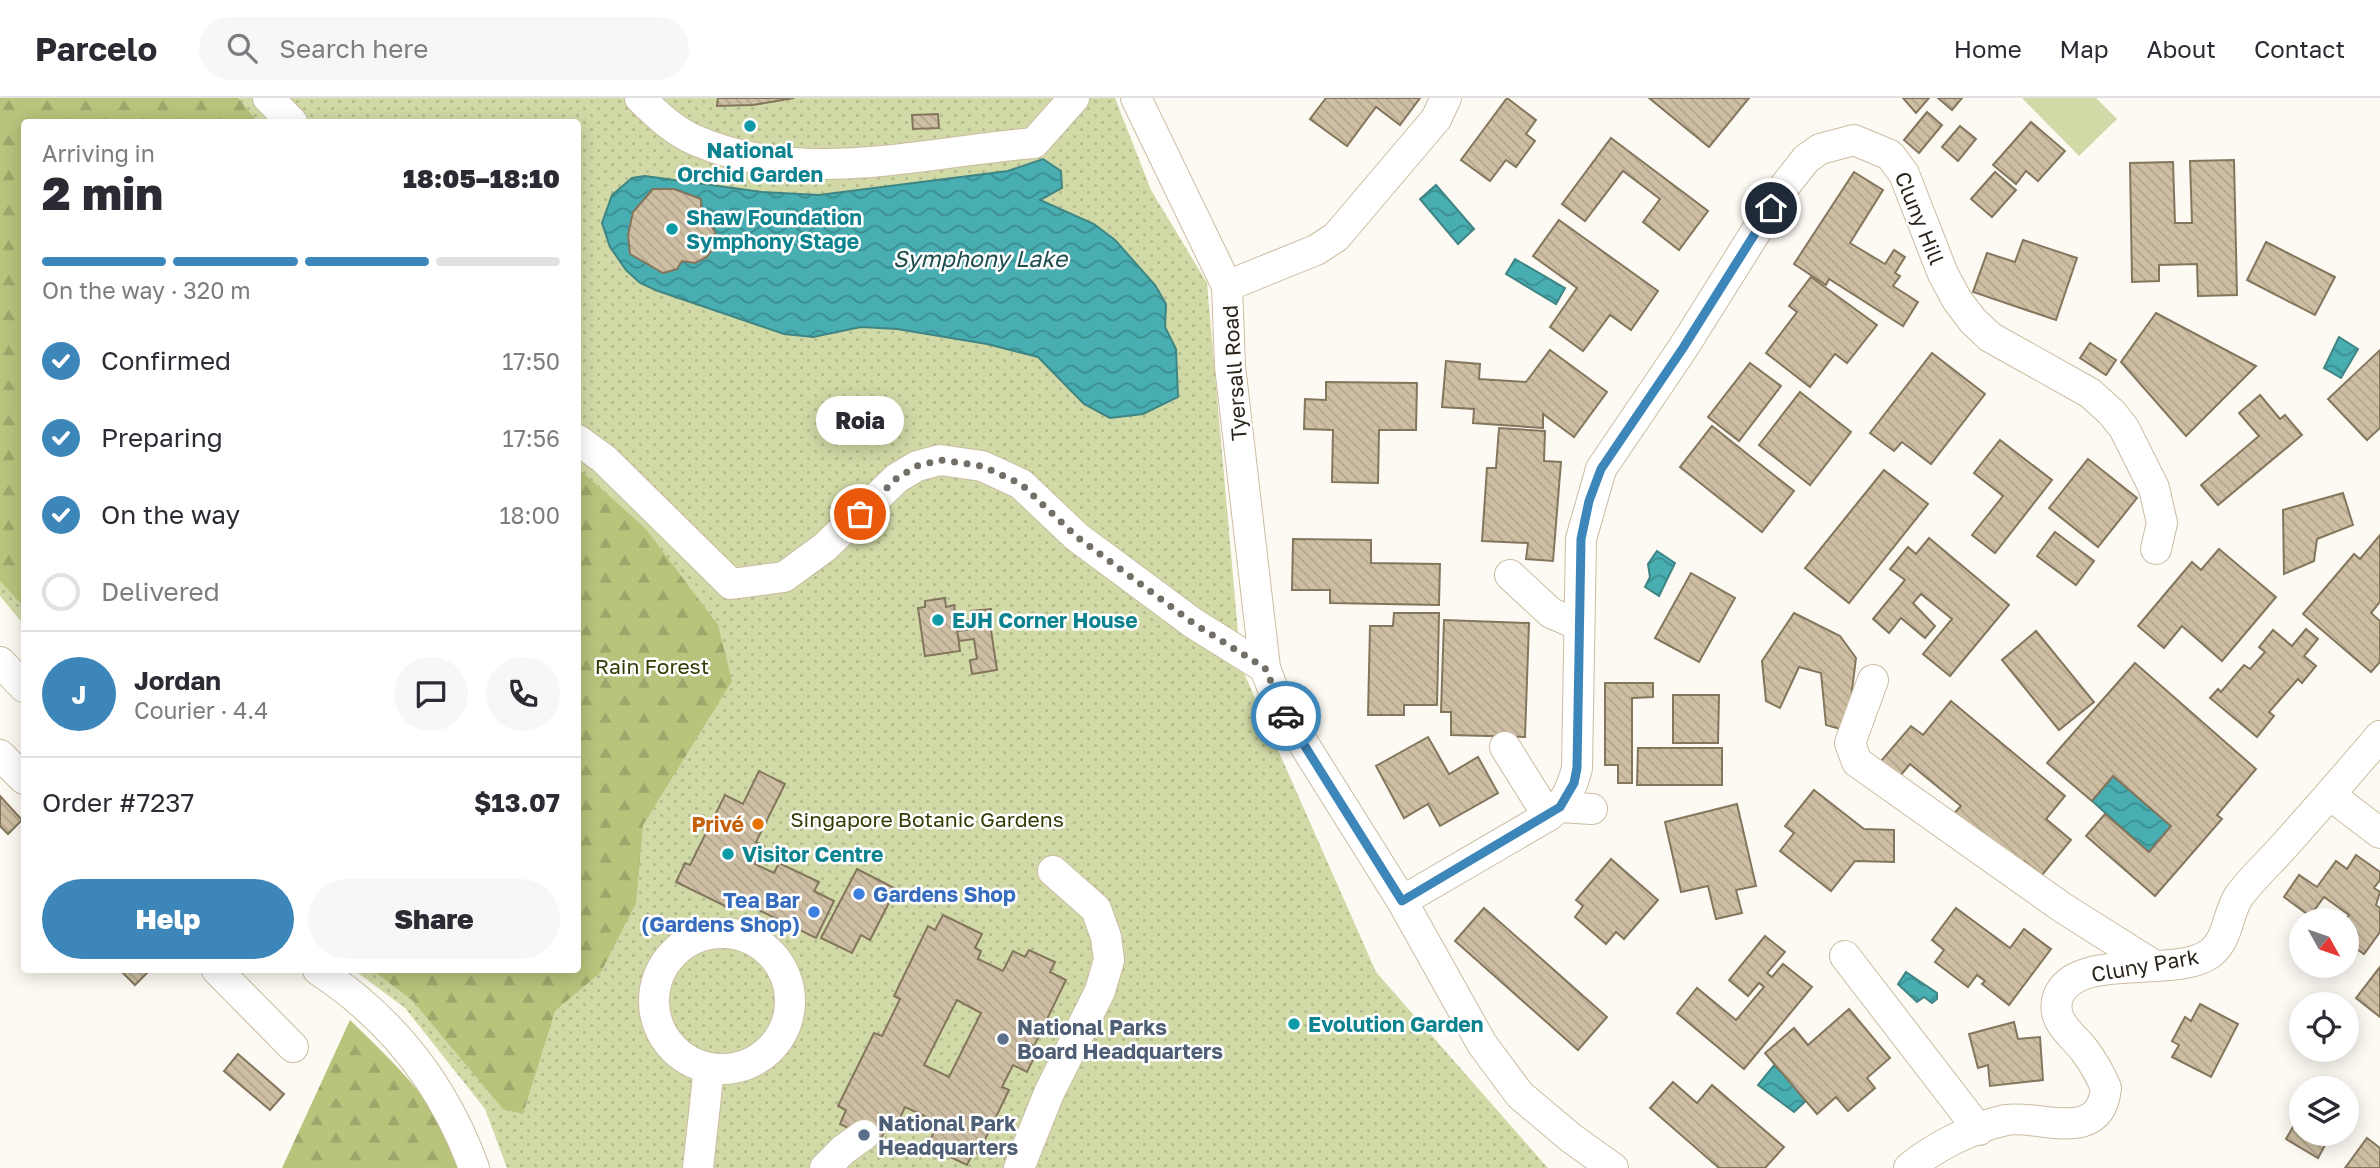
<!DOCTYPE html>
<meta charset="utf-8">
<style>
body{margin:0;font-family:"Golos Text",sans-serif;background:#f7f7f7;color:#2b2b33;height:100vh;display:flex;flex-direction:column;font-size:26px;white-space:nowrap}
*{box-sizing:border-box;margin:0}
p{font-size:23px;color:#7c7c81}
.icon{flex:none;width:38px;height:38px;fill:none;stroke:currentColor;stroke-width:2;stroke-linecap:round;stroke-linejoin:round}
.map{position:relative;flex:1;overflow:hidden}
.sheet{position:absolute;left:21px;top:21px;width:560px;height:854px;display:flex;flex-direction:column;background:#fff;border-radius:7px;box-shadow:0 4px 18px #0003}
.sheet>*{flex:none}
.needle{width:46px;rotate:130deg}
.tools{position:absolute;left:2289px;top:810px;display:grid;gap:14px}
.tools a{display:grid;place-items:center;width:70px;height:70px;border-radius:50%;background:#fff;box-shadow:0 4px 18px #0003;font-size:35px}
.pin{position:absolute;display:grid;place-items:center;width:60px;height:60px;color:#fff;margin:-30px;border:4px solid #fff;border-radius:50%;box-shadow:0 2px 7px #0007}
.courier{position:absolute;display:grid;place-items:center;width:70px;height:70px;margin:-35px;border:5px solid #3c86ba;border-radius:50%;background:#fff;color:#222;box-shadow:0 2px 9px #0007}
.bubble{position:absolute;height:49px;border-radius:24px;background:#fff;box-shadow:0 4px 18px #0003;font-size:23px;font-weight:800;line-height:49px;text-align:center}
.head em{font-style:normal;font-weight:800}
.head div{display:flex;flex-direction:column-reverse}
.head{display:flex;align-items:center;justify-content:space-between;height:119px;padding:0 21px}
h1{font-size:46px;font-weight:800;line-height:52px}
.bar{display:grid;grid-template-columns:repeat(4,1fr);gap:10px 7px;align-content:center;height:84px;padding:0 21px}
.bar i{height:9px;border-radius:5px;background:#e1e1e2}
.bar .selected{background:#3c86ba}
.bar p{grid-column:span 4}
.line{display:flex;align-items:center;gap:18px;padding:0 21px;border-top:2px solid #e1e1e2}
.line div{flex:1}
.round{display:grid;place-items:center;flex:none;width:74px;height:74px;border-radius:37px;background:#f7f7f7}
ol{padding:0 21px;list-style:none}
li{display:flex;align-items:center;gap:21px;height:77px}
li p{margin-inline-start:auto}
li .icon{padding:7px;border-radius:50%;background:#3c86ba;color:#fff;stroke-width:4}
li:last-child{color:#7c7c81}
li i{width:38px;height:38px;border:4px solid #e1e1e2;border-radius:50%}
.cta{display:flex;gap:14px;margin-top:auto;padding:14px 21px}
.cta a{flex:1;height:80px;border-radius:42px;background:#3c86ba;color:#fff;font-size:28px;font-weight:800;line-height:80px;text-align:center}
.cta a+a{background:#f7f7f7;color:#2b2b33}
header{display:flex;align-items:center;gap:42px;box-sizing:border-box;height:98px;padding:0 35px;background:#fff;border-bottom:2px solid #e1e1e2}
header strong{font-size:33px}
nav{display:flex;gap:38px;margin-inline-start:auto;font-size:24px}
.search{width:490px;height:63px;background:#f7f7f7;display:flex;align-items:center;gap:18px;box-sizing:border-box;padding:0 24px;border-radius:38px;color:#7c7c81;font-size:26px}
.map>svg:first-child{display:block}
.green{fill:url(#green-dots)}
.forest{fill:url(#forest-firs)}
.pitch{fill:#d1daa6}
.water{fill:url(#water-waves);stroke:#3f8584;stroke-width:2;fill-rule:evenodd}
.building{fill:url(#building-back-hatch);stroke:#84765d;stroke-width:2;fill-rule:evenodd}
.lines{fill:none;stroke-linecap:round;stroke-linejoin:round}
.minor-casing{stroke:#cbbca1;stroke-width:32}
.minor{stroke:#fff;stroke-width:30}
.done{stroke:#746f66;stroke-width:7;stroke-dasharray:0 12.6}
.route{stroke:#3c86ba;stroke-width:9}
.culture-dot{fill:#0f9aa8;stroke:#fff;stroke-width:2.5}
.food-dot{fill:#e8710a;stroke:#fff;stroke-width:2.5}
.shop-dot{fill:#3f7fe0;stroke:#fff;stroke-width:2.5}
.service-dot{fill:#5c6f8a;stroke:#fff;stroke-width:2.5}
.labels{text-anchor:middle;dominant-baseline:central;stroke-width:5;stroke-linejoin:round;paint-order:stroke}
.culture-label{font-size:21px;font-weight:bold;fill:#0d838f;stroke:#fff;text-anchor:start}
.street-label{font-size:21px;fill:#2a241a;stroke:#fff}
.park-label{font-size:21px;fill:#353a02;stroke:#fff}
.food-label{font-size:21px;font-weight:bold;fill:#c56008;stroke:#fff;text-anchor:end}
.shop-label{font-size:21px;font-weight:bold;fill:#366cbe;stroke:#fff;text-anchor:start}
.service-label{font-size:21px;font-weight:bold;fill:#4e5e75;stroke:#fff;text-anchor:start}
.water-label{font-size:23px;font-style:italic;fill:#204d4e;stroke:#fff}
</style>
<header>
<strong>Parcelo</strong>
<div class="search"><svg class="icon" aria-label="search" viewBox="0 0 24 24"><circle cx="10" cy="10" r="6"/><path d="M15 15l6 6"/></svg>Search here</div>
<nav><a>Home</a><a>Map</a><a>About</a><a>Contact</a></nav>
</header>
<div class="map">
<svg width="2380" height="1070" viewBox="0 0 2380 1070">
<defs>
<pattern id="green-dots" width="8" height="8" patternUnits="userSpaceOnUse" patternTransform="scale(1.75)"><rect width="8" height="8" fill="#d1daa6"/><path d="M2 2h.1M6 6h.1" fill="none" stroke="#b4bb8e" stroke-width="1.8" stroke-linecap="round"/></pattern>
<pattern id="forest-firs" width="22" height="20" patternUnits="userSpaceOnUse" patternTransform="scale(1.75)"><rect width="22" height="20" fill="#b8c37c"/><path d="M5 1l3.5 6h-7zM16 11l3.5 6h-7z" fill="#9ea76b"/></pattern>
<pattern id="water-waves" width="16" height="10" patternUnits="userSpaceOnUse" patternTransform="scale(1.75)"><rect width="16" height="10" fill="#48aeb1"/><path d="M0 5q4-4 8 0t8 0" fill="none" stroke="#3c8d8f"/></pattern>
<pattern id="building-back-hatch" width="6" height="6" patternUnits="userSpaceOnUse" patternTransform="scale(1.75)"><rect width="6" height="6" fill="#cebfa4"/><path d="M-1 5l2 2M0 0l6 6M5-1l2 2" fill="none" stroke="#b1a48d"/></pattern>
</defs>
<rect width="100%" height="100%" fill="#fdfaf4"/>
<!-- green -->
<path class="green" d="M0 0H1115L1151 92 1207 185 1241 568 1376 874 1548 1070H507L485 1011 405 910 354 872H578V24H24V527L0 498Z"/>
<!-- forest -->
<g class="forest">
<path d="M0 0H238L258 24H24V509L0 483Z"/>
<path d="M578 370 645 430 718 527 732 583 643 727 636 805 601 874 555 913 523 1016 503 1011 412 902 372 872H578Z"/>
<path d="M350 922C396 967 441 1008 463 1070H282Z"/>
</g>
<!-- pitch -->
<path class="pitch" d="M2022 0H2096L2117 21 2079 58Z"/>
<!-- water -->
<g class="water">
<path d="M1043 61 1061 73 1062 90 1040 102 1094 126 1115 142 1155 187 1166 206 1165 229 1176 251 1178 299 1143 316 1110 320 1084 306 1038 259 987 246 897 231 861 229 813 239 784 236 658 193 640 185 626 172 610 149 602 125 612 97 632 80 645 78 762 94 819 97 1008 73ZM653 91H674L701 101C701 116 709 119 714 131 722 153 700 166 682 163L677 171 663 175 630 155C627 124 633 114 653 91Z"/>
<path d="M1436 87 1474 131 1458 146 1420 101Z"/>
<path d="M1515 161 1565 190 1556 206 1506 176Z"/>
<path d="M2339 239 2358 251 2341 280 2324 270Z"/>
<path d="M1657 453 1675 465 1659 498 1645 489 1650 479 1648 466Z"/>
<path d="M2113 678 2171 728 2149 754 2092 703Z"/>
<path d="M1906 874 1937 895V901L1932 905 1924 899 1917 904 1898 886Z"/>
<path d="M1775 966 1806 1003 1794 1014 1758 987Z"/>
</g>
<!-- building -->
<g class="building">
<path d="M718 0H794L753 7 717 8Z"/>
<path d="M1326 0H1420L1400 27 1376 9 1347 48 1310 21Z"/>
<path d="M1507 0 1536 22 1526 36 1535 43 1516 69 1506 62 1490 83 1461 62Z"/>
<path d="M1649 0H1749L1709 49Z"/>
<path d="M1903 0H1929L1916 15Z"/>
<path d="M1938 0H1962L1952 12Z"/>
<path d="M1927 14 1942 27 1919 55 1904 42Z"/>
<path d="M938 16 939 30 913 31 912 17Z"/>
<path d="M2031 24 2065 53 2038 83 2026 73 2016 86 1993 67Z"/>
<path d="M1960 28 1976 41 1958 63 1942 49Z"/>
<path d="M1611 40 1708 113 1679 152 1643 124 1660 101 1623 73 1585 123 1562 106Z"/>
<path d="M2234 62 2237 197 2198 198 2197 166 2159 167V183L2132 184 2130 65 2173 64 2175 125H2192L2190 63Z"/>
<path d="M1854 74 1883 92 1850 145 1885 166 1894 152 1905 159 1895 175 1900 178 1893 188 1918 204 1903 228 1829 181 1826 187 1794 166Z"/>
<path d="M1995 74 2016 92 1992 119 1971 101Z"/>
<path d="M653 91H674L701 101V113L715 134V147L707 159 695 165 682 163 677 171 663 175 630 156 628 137 633 114Z"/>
<path d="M1559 122 1658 193 1631 232 1610 217 1583 253 1550 229 1577 190 1533 158Z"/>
<path d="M2023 142 2077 160 2056 222 1973 194 1987 155 2015 164Z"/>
<path d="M2266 144 2335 179 2315 217 2247 182Z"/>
<path d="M1811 179 1877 227 1847 265 1835 256 1810 289 1766 255 1797 214 1789 208Z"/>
<path d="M2156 215 2256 268 2186 338 2121 264Z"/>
<path d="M2090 245 2116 262 2106 277 2080 260Z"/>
<path d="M1550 252 1607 294 1574 339 1543 316V330L1473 325 1474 311 1442 309 1446 263 1480 266 1479 281 1526 284Z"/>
<path d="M2380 252V330L2367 342 2328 301Z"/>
<path d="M1932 255 1985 296 1931 366 1902 344 1894 353 1870 335Z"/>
<path d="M1750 265 1781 288 1739 343 1708 319Z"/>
<path d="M1326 284 1417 285 1416 332H1379L1378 385 1332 384 1333 332 1304 331 1305 301 1326 302Z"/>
<path d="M1800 294 1851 334 1810 387 1759 347Z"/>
<path d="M2260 297 2280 321 2285 317 2302 337 2218 407 2201 387 2259 338 2239 315Z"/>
<path d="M1712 328 1794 393 1762 434 1680 369Z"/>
<path d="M1499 330 1545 333 1544 363 1561 364 1553 463 1526 461 1528 445 1482 443 1487 370H1496Z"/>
<path d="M2000 342 2052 382 1995 455 1972 437 2003 398 1974 375Z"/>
<path d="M2088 361 2137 400 2098 449 2049 410Z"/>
<path d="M1884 372 1928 406 1849 505 1805 470Z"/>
<path d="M2343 395 2353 427 2317 441 2314 463 2284 476 2283 412Z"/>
<path d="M2055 434 2094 463 2076 487 2037 458Z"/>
<path d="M2380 437V504L2371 515 2380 523V564L2371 574 2303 516 2354 456 2360 461Z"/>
<path d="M1929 440 2009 507 1950 578 1923 556 1952 521 1921 496 1913 505 1935 528 1925 540 1901 520 1889 535 1873 521 1905 482 1890 471 1908 449 1916 456Z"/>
<path d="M1293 441 1371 442V465L1440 466 1439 507 1330 505V492H1292Z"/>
<path d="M2219 451 2276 499 2222 563 2182 528 2164 550 2138 528 2192 464 2201 472Z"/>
<path d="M1691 475 1735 500 1699 564 1655 540Z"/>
<path d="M945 500 946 509 954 507 960 553 925 558 918 510 925 509V503Z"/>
<path d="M991 511 993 525 990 526 997 572 972 576 970 562 977 561 974 541 959 543 957 533 974 531 971 513Z"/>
<path d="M1394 515H1439L1437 607H1404V617H1368L1370 528H1393Z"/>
<path d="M1794 515 1840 538 1856 560 1847 633 1826 627 1821 575 1799 569 1780 610 1766 603 1762 563Z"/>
<path d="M1444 522 1529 525 1525 639 1451 637V614H1441Z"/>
<path d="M2306 531 2318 541 2304 558 2316 568 2302 585 2298 581 2269 614 2274 618 2257 639 2210 600 2218 591 2221 594 2244 567 2250 571 2265 554 2259 549 2273 532 2292 548Z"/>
<path d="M2036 533 2094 604 2059 632 2002 562Z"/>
<path d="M2135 565 2256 671 2217 717 2222 721 2155 798 2086 738 2105 716 2149 754 2171 728 2113 678 2092 703 2047 665Z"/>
<path d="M1605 585H1653V599L1632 600V685H1618V667H1605Z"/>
<path d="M1673 597H1719L1718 645H1673Z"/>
<path d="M1951 603 2065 698 2046 721 2071 742 2042 777 2024 763 2015 774 1950 720 1961 708 1910 666 1900 678 1881 663 1911 628 1923 637Z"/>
<path d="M1428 639 1449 676 1478 659 1498 695 1440 728 1428 706 1404 720 1376 668Z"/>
<path d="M1638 650H1722V687H1637Z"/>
<path d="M759 673 785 686 756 744 764 748 755 766 774 775 779 765 819 784 814 793 834 803 816 840 736 801 731 811 676 784 685 765 690 767 725 697 743 706Z"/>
<path d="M1814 692 1864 731 1894 732V764L1855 763 1831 793 1780 753 1794 735 1785 728Z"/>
<path d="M0 698 22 722 8 736 0 728Z"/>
<path d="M1737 706 1756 788 1736 792 1742 815 1716 821 1708 788 1681 794 1665 724Z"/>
<path d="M2356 757 2380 774V782L2374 790 2380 794 2376 807 2380 810V834L2364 856 2347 844 2345 822 2349 817 2324 799 2310 818 2284 799 2299 777 2317 789 2336 763 2347 771Z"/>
<path d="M1611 761 1658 802 1624 841 1616 834 1606 846 1575 819 1583 808 1576 802Z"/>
<path d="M857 771 896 791 870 842 861 837 852 855 821 840Z"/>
<path d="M1484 810 1607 919 1578 952 1455 843Z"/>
<path d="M1956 810 2010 850 2024 831 2051 851 2009 907 1982 886 1985 883 1977 877 1968 889 1935 864 1944 852 1932 842Z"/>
<path d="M943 817 982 836 975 850 981 853 978 861 1003 873 1013 853 1025 859 1029 852 1055 864 1050 874 1066 882 1034 948 1026 944 1022 954 1034 960 1027 974 1013 967 1002 989 1009 992 978 1056 974 1053 967 1067 927 1048 934 1034 926 1031 931 1021 905 1009 895 1031 887 1028 879 1045 840 1026 846 1012 838 1008 874 935 882 938 900 901 894 898 928 828 935 832ZM957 902 981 915 949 979 924 967Z"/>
<path d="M1765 838 1785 854 1767 875 1772 879 1783 866 1812 889 1744 971 1677 915 1697 890 1736 922 1764 889 1759 885 1748 898 1729 882Z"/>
<path d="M2380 869V919L2356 900Z"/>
<path d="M120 872H150L135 887Z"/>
<path d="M2200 906 2238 926 2211 979 2172 959 2179 947 2172 943 2185 919 2191 923Z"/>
<path d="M1849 911 1890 960 1867 980 1875 990 1848 1013 1836 999 1817 1016 1765 955 1794 930 1808 947Z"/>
<path d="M2014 924 2018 941 2040 939 2043 982 1990 988 1988 967 1978 970 1969 936Z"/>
<path d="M238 956 284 996 270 1012 224 973Z"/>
<path d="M2322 980 2341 990H2316Z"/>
<path d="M1673 984 1697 1005 1712 987 1784 1049 1765 1070H1719L1650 1010Z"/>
<path d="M2301 1015V1036H2331L2318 1060 2286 1041Z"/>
<path d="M2367 1040 2380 1050V1070H2345Z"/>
</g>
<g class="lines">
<defs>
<g id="minor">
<path d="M268 0 292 24"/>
<path d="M640 0C656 16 674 33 695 42 801 89 923 54 1034 45L1074 0"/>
<path d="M1136 0 1227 188 1230 268 1265 570 1278 605 1402 803 1482 946 1520 997 1571 1040 1613 1070"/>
<path d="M1227 188 1316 152 1336 139 1436 21 1446 0"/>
<path d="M578 342 604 361 731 486 784 479 825 449 897 380 917 368 940 362 982 368 1021 386 1077 439 1193 525 1265 570"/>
<path d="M1510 477 1551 515 1579 527"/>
<path d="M0 564 24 589"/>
<path d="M1873 582 1850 645 1857 664 2063 810 2155 868"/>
<path d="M1505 649 1548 718"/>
<path d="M0 657 24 681"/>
<path d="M2330 697 2380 735"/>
<path d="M1560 709 1592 711"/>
<path d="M1402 803 1548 718C1565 706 1572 690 1577 670L1581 441 1601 371 1683 250 1784 89 1806 61 1820 51 1854 42 1890 57 1904 76 1943 176 1957 202 1973 223 1990 239 2090 295 2111 314 2124 330 2154 390 2162 425 2156 451"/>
<circle cx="722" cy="903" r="68"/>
<path d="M1845 858 1979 1032"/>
<path d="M217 872 293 949"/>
<path d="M318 872C391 920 444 987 474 1070"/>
<path d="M698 1070 709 970"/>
<path d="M825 1070 843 1052 864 1037"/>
<path d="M1019 1070 1049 995 1100 893 1109 862 1106 839 1096 811 1053 773"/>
<path d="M1909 1070C1934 1049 1974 1029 2006 1022 2039 1016 2100 1048 2106 990 2101 978 2093 964 2085 953 2073 937 2050 923 2058 899 2076 852 2176 882 2211 855 2229 840 2227 816 2239 798 2252 780 2271 763 2285 747 2317 711 2349 675 2380 638"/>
</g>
</defs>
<!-- minor casing -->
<use href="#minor" class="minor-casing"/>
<!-- minor -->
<use href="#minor" class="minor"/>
</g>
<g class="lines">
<!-- done -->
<path class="done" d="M860 416 897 380 917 368 940 362 982 368 1021 386 1077 439 1193 525 1265 570 1286 618"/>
<!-- route -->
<path class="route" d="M1286 618 1402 803 1560 709 1574 685 1577 670 1581 441 1589 403 1601 371 1683 250 1771 110"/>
</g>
<!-- markers -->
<g class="culture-dot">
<circle cx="750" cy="28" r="7"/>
<circle cx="672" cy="131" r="7"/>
<circle cx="938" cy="522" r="7"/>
<circle cx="728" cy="756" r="7"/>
<circle cx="1294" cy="926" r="7"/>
</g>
<circle class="food-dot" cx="758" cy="726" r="7"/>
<g class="shop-dot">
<circle cx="859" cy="796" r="7"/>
<circle cx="814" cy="814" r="7"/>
</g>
<g class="service-dot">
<circle cx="1003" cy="941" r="7"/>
<circle cx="864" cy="1037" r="7"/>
</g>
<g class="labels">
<!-- culture labels -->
<g class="culture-label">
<text x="750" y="52" text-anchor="middle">National<tspan x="750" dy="24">Orchid Garden</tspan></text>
<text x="686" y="119">Shaw Foundation<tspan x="686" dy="24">Symphony Stage</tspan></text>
<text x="952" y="522">EJH Corner House</text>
<text x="742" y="756">Visitor Centre</text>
<text x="1308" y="926">Evolution Garden</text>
</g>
<!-- street labels -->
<g class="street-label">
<text transform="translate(1920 120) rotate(68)">Cluny Hill</text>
<text transform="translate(1234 275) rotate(-94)">Tyersall Road</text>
<text transform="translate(2145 867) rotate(-10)">Cluny Park</text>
</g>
<!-- park labels -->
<g class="park-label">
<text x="652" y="568">Rain Forest</text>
<text x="927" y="721">Singapore Botanic Gardens</text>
</g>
<!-- food labels -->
<g class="food-label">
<text x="744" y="726">Privé</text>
</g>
<!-- shop labels -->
<g class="shop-label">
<text x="873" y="796">Gardens Shop</text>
<text x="800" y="802" text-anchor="end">Tea Bar<tspan x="800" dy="24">(Gardens Shop)</tspan></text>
</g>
<!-- service labels -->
<g class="service-label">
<text x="1017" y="929">National Parks<tspan x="1017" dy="24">Board Headquarters</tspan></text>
<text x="878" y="1025">National Park<tspan x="878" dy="24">Headquarters</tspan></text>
</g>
<!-- water labels -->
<g class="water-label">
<text x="980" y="160">Symphony Lake</text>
</g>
</g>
</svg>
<div class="tools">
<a><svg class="needle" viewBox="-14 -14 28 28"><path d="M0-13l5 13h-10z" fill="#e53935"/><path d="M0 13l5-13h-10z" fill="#7c7c81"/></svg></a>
<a><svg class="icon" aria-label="locate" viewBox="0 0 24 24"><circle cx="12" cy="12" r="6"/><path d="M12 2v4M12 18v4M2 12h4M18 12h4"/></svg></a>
<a><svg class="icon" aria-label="layers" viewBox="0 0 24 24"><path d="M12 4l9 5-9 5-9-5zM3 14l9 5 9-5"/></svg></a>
</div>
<div class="pin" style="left:860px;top:416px;background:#ea580c"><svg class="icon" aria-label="bag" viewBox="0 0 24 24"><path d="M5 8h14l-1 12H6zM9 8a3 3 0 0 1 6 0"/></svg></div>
<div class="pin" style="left:1771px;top:110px;background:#1f2937"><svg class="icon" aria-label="home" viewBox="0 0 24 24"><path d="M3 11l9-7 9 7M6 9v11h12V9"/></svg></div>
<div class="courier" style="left:1286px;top:618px"><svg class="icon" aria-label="car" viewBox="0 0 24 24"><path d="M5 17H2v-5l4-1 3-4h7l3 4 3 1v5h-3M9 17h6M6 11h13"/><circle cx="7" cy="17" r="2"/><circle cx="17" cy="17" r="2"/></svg></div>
<div class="bubble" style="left:816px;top:298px;width:88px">Roia</div>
<section class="sheet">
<div class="head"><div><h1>2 min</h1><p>Arriving in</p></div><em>18:05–18:10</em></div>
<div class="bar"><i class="selected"></i><i class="selected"></i><i class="selected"></i><i></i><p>On the way · 320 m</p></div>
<ol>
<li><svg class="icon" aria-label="check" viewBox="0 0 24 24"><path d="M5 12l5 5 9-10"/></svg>Confirmed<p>17:50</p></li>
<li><svg class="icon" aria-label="check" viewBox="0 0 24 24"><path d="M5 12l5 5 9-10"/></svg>Preparing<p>17:56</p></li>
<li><svg class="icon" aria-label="check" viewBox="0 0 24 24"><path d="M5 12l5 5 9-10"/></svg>On the way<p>18:00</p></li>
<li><i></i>Delivered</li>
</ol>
<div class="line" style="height:126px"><b class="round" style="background:#3c86ba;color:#fff">J</b><div><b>Jordan</b><p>Courier · 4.4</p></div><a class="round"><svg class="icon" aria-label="chat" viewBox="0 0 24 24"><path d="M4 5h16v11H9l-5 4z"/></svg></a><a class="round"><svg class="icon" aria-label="phone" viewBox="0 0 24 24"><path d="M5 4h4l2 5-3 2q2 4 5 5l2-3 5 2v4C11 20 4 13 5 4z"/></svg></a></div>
<div class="line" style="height:91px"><div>Order #7237</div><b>$13.07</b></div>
<div class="cta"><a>Help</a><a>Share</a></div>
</section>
</div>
